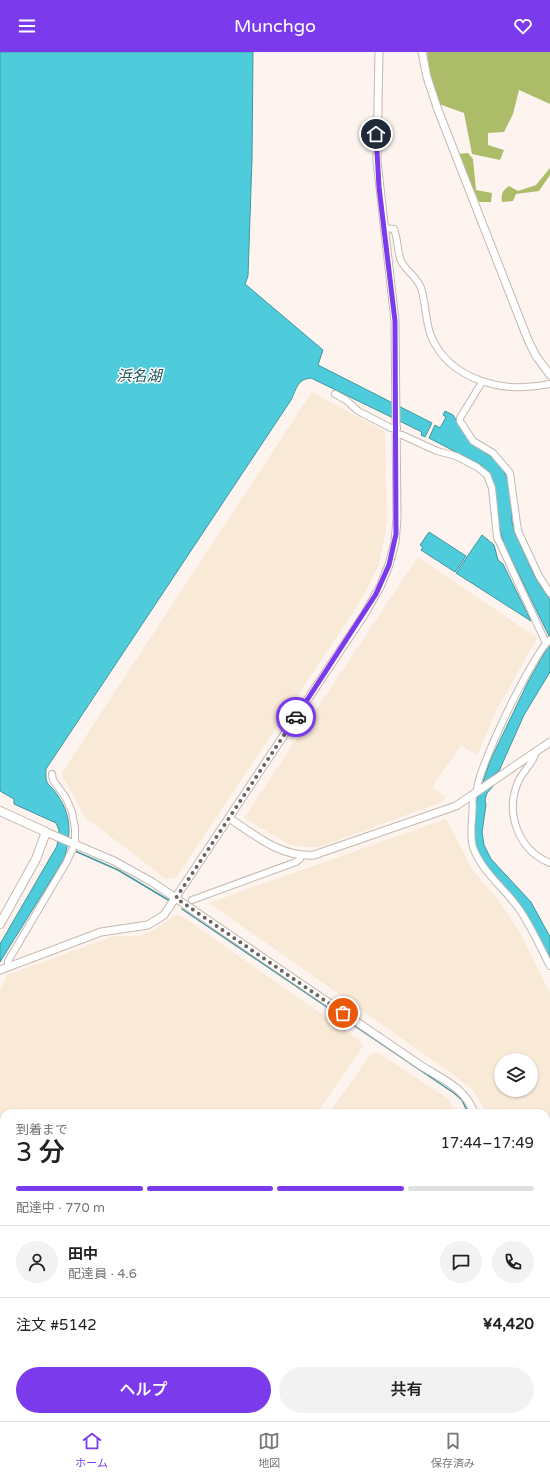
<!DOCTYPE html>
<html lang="ja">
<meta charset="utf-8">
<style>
body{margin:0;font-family:"Varela Round","Noto Sans JP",sans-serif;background:#f2f2f2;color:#222;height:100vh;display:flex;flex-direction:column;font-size:15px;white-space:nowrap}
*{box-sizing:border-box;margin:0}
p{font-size:13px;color:#767676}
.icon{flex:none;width:22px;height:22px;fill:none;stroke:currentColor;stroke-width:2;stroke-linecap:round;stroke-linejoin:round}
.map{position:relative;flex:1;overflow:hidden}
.sheet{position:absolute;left:0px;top:1057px;width:550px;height:312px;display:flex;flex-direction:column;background:#fff;border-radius:12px 12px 0 0;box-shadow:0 1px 3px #0004}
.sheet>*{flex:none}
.controls{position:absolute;left:494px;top:1001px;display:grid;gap:8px}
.controls a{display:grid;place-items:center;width:44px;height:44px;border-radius:50%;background:#fff;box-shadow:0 1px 3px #0004;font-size:20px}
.pin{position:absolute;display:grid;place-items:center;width:34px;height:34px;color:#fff;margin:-17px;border:2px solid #fff;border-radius:50%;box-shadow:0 1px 4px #0007}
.courier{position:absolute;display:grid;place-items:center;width:40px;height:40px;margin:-20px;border:3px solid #7c3aed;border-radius:50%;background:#fff;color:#222;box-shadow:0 1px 5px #0007}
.overview em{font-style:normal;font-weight:600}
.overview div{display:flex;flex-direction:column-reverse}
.overview{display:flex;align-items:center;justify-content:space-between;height:68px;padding:0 16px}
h1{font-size:26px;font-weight:600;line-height:30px}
.bar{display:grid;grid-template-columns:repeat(4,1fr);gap:6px 4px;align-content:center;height:48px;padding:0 16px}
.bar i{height:5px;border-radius:3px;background:#e0e0e0}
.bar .active{background:#7c3aed}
.bar p{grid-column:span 4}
.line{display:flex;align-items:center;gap:10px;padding:0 16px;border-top:1px solid #e0e0e0}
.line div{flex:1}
.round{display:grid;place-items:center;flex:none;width:42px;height:42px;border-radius:21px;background:#f2f2f2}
.primary-button{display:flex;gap:8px;margin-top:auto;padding:8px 16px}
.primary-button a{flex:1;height:46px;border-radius:24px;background:#7c3aed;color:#fff;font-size:16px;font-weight:600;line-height:46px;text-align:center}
.primary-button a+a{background:#f2f2f2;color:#222}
header{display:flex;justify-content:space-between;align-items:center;height:52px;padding:0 16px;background:#7c3aed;color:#fff;font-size:18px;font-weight:600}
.dock{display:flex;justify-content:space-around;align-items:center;height:56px;border-top:1px solid #e0e0e0;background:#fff;font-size:11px;color:#767676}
.dock a{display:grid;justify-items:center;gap:2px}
.dock .active{color:#7c3aed}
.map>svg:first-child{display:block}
.industrial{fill:#f9e9d7;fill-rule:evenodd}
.forest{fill:#acbc68}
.water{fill:#4fccdb;stroke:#40969f}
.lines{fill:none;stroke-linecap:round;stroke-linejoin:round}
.stream{stroke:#40969f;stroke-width:1.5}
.minor-casing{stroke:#c6b8af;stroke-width:8}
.tertiary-casing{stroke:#c6b8af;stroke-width:9}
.secondary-casing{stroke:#c6b8af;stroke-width:10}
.minor{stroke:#fff;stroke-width:6}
.tertiary{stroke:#fff;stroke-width:7}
.secondary{stroke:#fff;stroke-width:8}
.done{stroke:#6b6461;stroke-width:4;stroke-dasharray:0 7.2}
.route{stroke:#7c3aed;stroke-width:5}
.labels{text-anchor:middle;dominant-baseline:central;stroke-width:3;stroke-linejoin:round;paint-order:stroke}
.water-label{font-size:15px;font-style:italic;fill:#1c5258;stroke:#fff}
</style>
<header><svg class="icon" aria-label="menu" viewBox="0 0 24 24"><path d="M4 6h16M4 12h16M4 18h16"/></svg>Munchgo<svg class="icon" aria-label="heart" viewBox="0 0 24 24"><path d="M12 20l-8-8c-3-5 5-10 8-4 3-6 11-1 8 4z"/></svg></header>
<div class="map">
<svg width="550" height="1369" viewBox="0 0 550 1369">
<rect width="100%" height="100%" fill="#fdf4ef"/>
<!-- industrial -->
<g class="industrial">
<path d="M312 340 385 380 387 472 379 512 360 550 176 826 166 827 86 766 61 722Z"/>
<path d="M418 505 537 586 495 661 479 699 476 703 461 693 432 735 446 745 442 750 319 795H304L290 793 244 766Z"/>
<path d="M446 767 473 819 496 845 518 877 550 941V1064L546 1066V1061H487L474 1039 451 1021 209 851ZM501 1008H531V1038H501Z"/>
<path d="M180 863 359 988 363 994 317 1061H4V1087L0 1084V939L7 923 114 884H140L156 877 173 864Z"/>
<path d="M377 1000 447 1046 456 1061H329L371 1002Z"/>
<path d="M550 1079V1263L546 1250V1080Z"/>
</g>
<!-- forest -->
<g class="forest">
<path d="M427 0H550V52L519 38 513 62 504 80 488 81V93L504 98 500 108 472 102 464 61 439 52 431 29Z"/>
<path d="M468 101 473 107 476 138 492 141 491 150H479L459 102Z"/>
<path d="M550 116V123L539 139 516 142 513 149 502 150C501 142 502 139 509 134L518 139 536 133Z"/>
<path d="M226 1365H278L283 1369H226Z"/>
</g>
<!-- water -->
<g class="water">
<path d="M0 0H253L252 107 248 224 245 232 323 298 318 313 432 371 425 385 421 383 422 380 311 326C298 327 297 335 291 348L46 717C45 736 49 729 58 744 72 764 71 784 64 807L0 910V892L57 794 59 778 56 771 14 752V747L0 739Z"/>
<path d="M445 359 453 363 471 391 496 408 503 417 508 429 511 440 512 470 515 481 535 525 550 548V620L524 663 499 719 493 723 494 733 487 741 485 748 486 753 482 780 484 793 491 807 531 850 550 885V907L522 855 483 810 478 801 474 784 476 751 490 709 529 628 549 593V584L504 492 499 474 492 428 488 420 481 413 429 386 435 373 440 376 446 365 443 363Z"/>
<path d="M429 480 466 504 455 520 421 498 423 495 420 493Z"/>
<path d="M482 483 494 493 498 508 503 512 531 569 456 521Z"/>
</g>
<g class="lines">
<!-- stream -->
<g class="stream">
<path d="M75 799 118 818 170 849"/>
<path d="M182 857 454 1041 462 1048 468 1061"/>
<path d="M546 1308 550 1320"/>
<path d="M20 1369 21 1365"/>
</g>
<defs>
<g id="minor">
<path d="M384 176 394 177C398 187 397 199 401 209 406 219 417 225 421 236 426 251 425 268 431 284 450 329 505 342 550 332"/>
<path d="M482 330 460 366V369L473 389 493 401 510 421 518 479 539 524 550 541"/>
<path d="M335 342 346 348 358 359 391 376H397"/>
<path d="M397 382 402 383 437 399 456 404 477 415 487 423 492 436 497 485 546 591"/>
<path d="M536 699C535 709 524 718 519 728 504 760 518 798 550 811"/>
<path d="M477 740C474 723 535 597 550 588"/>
<path d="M472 743C475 760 468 778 473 795 481 819 505 837 519 857 531 874 540 895 550 914"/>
<path d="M192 848 296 810 300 807V803"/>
<path d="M8 915V909L66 811 75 792V776L72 760 66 746 53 728 52 722"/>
<path d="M546 1074 550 1073"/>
<path d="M0 1096 4 1098"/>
<path d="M0 1278 4 1280"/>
<path d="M288 1365 292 1369"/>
<path d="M439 1365 441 1369"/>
<path d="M25 1369V1365"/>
<path d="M222 1369 224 1365"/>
</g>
<g id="tertiary">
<path d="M422 0 427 25 438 58 528 288 536 304 550 323"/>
<path d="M229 766C255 783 281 806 314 803L456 754 550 690"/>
<path d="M46 780 114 809 152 830 420 1013C440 1026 466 1036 474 1061"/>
<path d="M0 918 101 880 148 873 164 863 364 563 380 535 389 513 395 490 397 467 395 269 377 109 379 0"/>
<path d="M546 1290 550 1302"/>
</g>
<path id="secondary" d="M0 759 46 780 36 807 0 872"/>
</defs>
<!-- minor casing -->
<use href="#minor" class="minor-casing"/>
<!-- tertiary casing -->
<use href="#tertiary" class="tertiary-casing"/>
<!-- secondary casing -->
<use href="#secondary" class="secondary-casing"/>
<!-- minor -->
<use href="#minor" class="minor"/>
<!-- tertiary -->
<use href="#tertiary" class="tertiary"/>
<!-- secondary -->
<use href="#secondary" class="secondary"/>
</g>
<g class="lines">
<!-- done -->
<path class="done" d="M296 665 176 846 343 961"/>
<!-- route -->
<path class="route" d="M296 665 376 542 389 513 396 482 395 269 379 135 376 82"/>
</g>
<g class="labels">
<!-- water labels -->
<g class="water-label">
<text x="139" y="324">浜名湖</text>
</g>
</g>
</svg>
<div class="controls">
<a><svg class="icon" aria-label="layers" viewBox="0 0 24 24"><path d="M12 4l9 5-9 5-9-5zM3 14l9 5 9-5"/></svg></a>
</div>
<div class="pin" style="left:343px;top:961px;background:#ea580c"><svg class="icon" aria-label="bag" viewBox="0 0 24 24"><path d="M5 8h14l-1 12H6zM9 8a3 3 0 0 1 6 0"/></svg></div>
<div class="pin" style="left:376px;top:82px;background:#1f2937"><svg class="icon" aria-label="home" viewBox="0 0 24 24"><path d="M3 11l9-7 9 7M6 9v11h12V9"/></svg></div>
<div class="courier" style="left:296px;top:665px"><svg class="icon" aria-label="car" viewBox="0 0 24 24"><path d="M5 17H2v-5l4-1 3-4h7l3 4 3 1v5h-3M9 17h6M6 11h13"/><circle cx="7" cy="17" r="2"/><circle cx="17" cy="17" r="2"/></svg></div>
<section class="sheet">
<div class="overview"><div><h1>3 分</h1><p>到着まで</p></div><em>17:44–17:49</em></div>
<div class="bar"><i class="active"></i><i class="active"></i><i class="active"></i><i></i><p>配達中 · 770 m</p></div>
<div class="line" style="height:72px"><a class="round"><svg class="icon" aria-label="person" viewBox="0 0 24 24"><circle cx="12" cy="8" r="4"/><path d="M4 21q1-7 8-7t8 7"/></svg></a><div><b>田中</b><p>配達員 · 4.6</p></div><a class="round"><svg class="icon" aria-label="chat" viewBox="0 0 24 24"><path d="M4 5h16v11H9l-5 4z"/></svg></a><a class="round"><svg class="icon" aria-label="phone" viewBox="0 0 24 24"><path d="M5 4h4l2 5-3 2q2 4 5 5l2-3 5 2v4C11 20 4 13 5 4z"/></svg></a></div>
<div class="line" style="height:52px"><div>注文 #5142</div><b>¥4,420</b></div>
<div class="primary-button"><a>ヘルプ</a><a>共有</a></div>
</section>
</div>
<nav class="dock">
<a class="active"><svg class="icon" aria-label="home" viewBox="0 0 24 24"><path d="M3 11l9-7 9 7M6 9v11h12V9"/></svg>ホーム</a>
<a><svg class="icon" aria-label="map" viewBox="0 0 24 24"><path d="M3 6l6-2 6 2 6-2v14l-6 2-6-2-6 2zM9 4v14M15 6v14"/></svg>地図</a>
<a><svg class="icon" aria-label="saved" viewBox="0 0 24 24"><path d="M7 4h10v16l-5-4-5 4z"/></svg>保存済み</a>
</nav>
